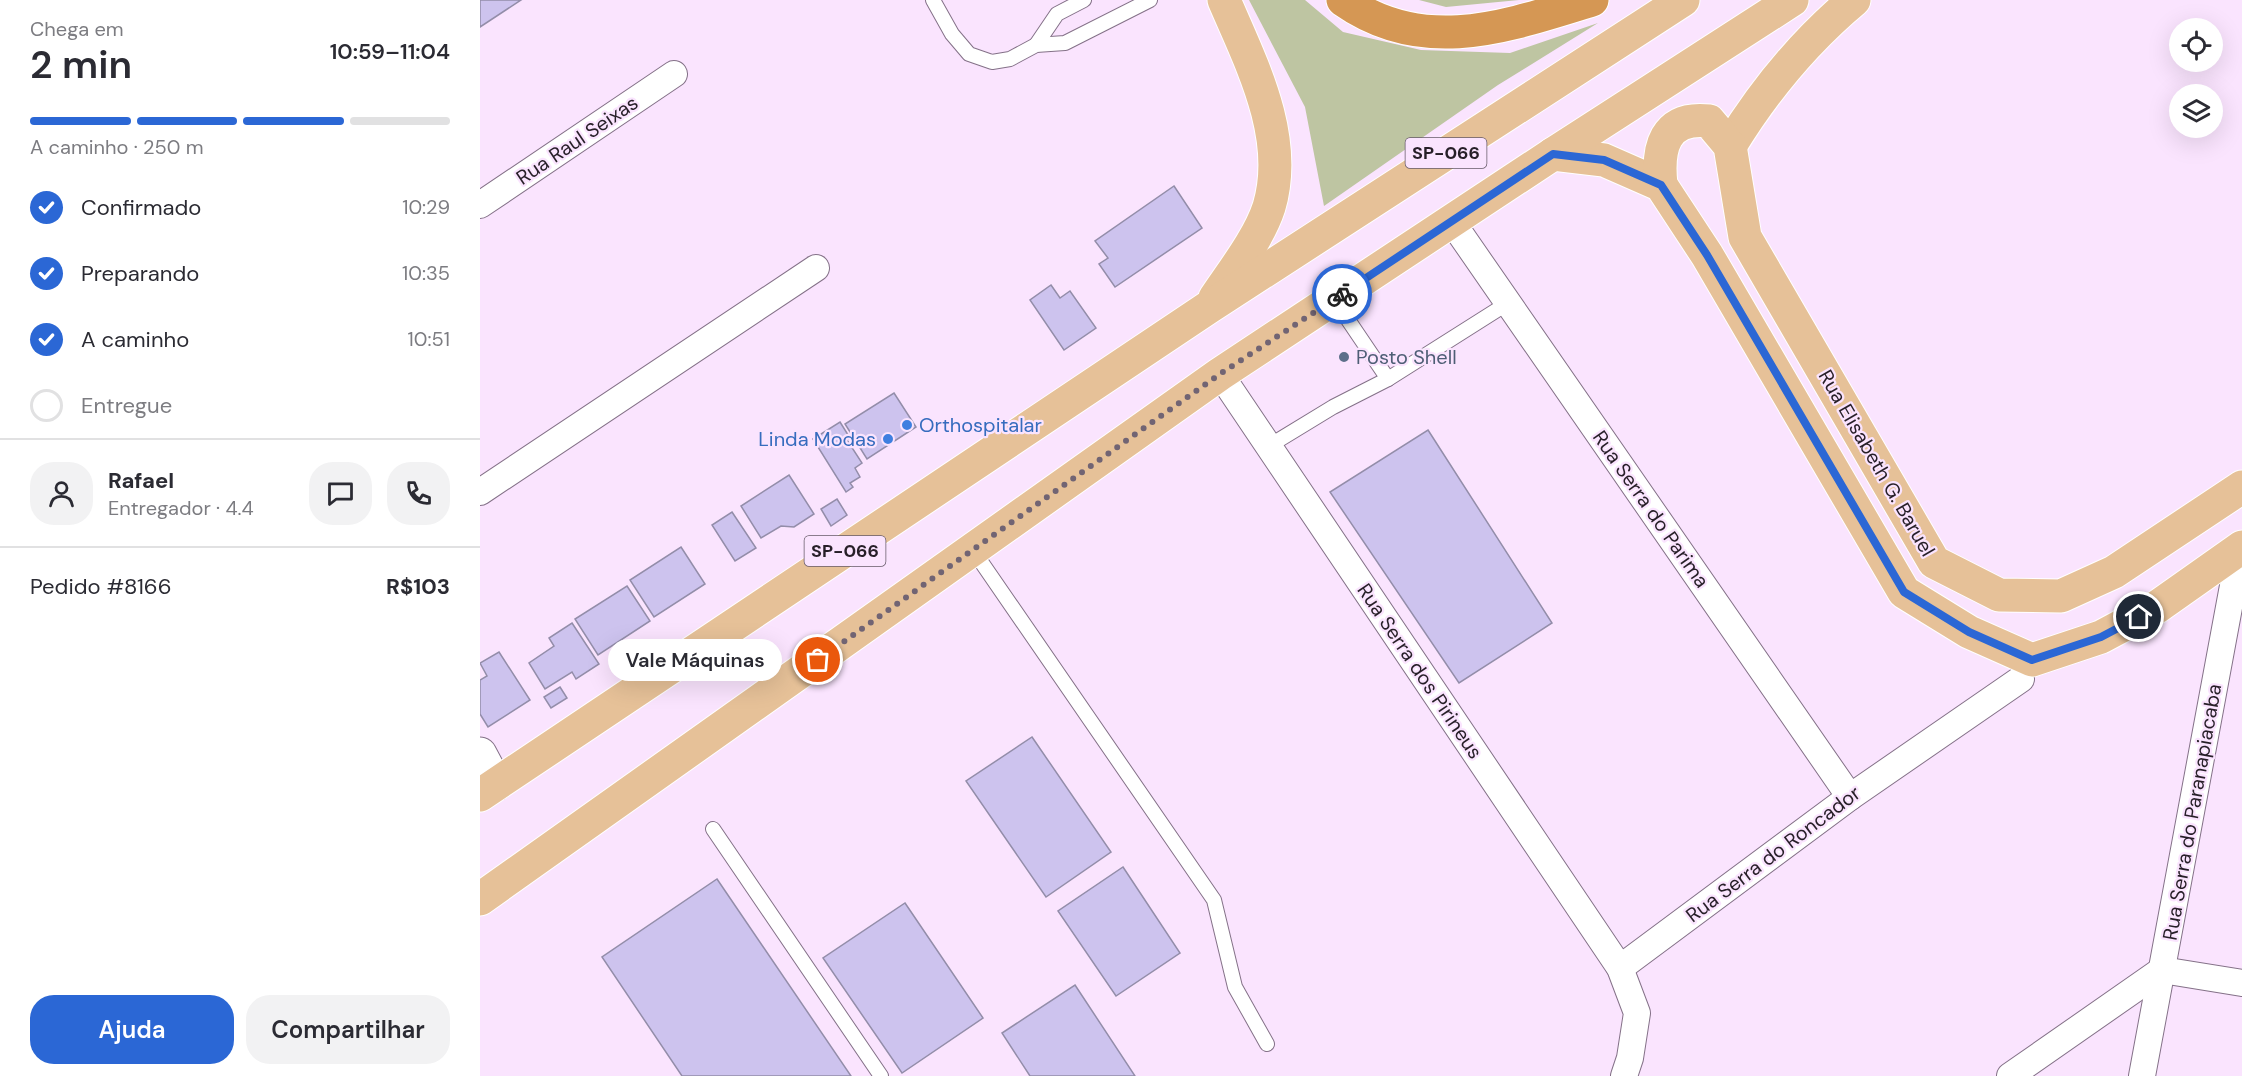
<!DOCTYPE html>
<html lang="pt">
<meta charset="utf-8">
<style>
body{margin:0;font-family:"DM Sans",sans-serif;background:#f2f2f3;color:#2b2b33;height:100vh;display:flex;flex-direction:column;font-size:22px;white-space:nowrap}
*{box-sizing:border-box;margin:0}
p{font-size:20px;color:#7c7c81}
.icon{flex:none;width:33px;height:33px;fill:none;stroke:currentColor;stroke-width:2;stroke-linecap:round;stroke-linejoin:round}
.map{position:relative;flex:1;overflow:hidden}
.drawer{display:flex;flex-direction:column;background:#fff;width:480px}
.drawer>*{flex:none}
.buttons{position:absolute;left:1689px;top:18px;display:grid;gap:12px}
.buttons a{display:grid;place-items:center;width:54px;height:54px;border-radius:50%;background:#fff;box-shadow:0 6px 24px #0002;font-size:30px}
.pin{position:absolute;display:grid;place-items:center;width:51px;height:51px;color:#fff;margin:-26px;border:3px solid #fff;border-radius:50%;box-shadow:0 2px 6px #0007}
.courier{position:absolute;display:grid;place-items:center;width:60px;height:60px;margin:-30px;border:4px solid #2b67d5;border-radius:50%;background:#fff;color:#222;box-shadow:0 2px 8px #0007}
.bubble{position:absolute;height:42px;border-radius:21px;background:#fff;box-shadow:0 6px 24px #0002;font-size:20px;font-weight:600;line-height:42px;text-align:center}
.headline em{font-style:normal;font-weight:600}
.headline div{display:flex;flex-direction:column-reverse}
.headline{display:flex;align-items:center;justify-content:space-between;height:102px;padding:0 30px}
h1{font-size:39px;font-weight:600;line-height:45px}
.bar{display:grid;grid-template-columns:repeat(4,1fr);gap:9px 6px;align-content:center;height:72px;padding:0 30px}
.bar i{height:8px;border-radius:4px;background:#e1e1e2}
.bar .on{background:#2b67d5}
.bar p{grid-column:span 4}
.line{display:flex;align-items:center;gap:15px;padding:0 30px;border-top:2px solid #e1e1e2}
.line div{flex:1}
.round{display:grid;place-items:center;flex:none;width:63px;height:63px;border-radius:24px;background:#f2f2f3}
ol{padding:0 30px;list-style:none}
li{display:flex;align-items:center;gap:18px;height:66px}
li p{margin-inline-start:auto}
li .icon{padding:6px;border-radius:50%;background:#2b67d5;color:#fff;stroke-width:4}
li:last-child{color:#7c7c81}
li i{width:33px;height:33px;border:3px solid #e1e1e2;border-radius:50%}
.button{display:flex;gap:12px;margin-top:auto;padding:12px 30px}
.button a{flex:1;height:69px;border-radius:24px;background:#2b67d5;color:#fff;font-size:24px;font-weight:600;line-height:69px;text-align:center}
.button a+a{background:#f2f2f3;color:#2b2b33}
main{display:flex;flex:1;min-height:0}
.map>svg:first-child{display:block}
.green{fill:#bec5a2}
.building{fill:#cdc3ee;stroke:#938da9;stroke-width:1.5}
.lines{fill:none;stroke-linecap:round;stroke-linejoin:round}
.lane-casing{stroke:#847188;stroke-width:16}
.street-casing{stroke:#847188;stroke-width:28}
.secondary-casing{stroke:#847188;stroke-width:35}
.primary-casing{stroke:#fff;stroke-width:35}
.highway-casing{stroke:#fff;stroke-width:35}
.lane{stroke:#fff;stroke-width:14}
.street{stroke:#fff;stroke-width:26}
.secondary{stroke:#fff;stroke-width:33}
.primary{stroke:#e6c198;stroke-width:33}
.highway{stroke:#d59754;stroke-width:33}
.done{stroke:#716473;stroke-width:6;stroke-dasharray:0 10.8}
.route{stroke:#2b67d5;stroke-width:8}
.service-dot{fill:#5c6f8a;stroke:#fae4fe;stroke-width:2}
.shop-dot{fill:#3f7fe0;stroke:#fae4fe;stroke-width:2}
.labels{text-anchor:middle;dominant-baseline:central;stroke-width:4.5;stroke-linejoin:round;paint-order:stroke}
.shield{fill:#fae4fe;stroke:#665a68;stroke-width:1.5}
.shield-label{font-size:18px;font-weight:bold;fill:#271f28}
.street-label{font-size:20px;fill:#271f28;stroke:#fae4fe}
.service-label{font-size:20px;fill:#4e5e75;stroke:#fae4fe;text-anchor:start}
.shop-label{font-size:20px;fill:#366cbe;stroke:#fae4fe;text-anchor:start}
</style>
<main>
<section class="drawer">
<div class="headline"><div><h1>2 min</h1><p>Chega em</p></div><em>10:59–11:04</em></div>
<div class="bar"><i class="on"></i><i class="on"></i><i class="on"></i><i></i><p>A caminho · 250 m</p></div>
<ol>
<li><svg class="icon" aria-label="check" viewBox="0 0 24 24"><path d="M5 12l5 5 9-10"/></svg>Confirmado<p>10:29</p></li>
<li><svg class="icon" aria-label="check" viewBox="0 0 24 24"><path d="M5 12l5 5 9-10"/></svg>Preparando<p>10:35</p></li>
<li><svg class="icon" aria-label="check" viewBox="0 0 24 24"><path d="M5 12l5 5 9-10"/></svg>A caminho<p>10:51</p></li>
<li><i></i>Entregue</li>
</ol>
<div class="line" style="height:108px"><a class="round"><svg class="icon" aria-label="person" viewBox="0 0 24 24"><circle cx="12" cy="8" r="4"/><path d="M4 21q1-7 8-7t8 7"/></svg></a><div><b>Rafael</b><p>Entregador · 4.4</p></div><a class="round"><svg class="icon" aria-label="chat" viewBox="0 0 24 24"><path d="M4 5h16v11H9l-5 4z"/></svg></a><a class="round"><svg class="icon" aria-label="phone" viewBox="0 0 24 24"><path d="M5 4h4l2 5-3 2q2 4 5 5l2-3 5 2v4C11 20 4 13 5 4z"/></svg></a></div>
<div class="line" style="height:78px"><div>Pedido #8166</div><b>R$103</b></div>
<div class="button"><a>Ajuda</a><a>Compartilhar</a></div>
</section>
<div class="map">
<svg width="1762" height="1076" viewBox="0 0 1762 1076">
<rect width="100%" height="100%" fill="#fae4fe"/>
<!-- green -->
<g class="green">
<path d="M769 0H825L863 32 941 50 1030 53 1118 23 1018 85 844 206 825 107Z"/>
<path d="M939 0H1039L966 7Z"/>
</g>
<!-- building -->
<g class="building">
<path d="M0 0H41L0 27Z"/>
<path d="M694 186 722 228 635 287 619 264 628 258 615 241Z"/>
<path d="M571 285 580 298 590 291 616 328 584 350 550 300Z"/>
<path d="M414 393 436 427 387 459 365 424Z"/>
<path d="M360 422 370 438 367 440 382 463 375 468 380 477 370 483 373 487 366 492 333 439Z"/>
<path d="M948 430 1072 623 979 683 850 492Z"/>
<path d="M309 475 334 514 314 527 301 526 281 538 261 506Z"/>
<path d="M357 499 367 515 351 526 341 509Z"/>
<path d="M252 512 276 548 255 561 232 525Z"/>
<path d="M201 547 225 584 174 617 150 580Z"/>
<path d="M147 586 170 621 118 655 95 619Z"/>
<path d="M92 623 119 664 96 679 92 672 65 689 49 663 74 646 69 638Z"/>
<path d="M19 652 50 700 8 727 0 714V680L7 676 0 663Z"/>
<path d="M80 687 87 698 71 708 64 697Z"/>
<path d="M552 737 631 852 566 897 486 781Z"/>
<path d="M643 867 700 953 636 996 578 911Z"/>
<path d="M237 879 371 1076H202L122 957Z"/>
<path d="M425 903 503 1018 422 1073 343 958Z"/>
<path d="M595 985 655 1076H550L522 1033Z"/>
</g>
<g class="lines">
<defs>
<g id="lane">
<path d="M453 0 472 34 489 54 512 62 530 59 556 45 585 43 670 0"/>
<path d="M556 45 577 14 604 0"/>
<path d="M854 299 908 379"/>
<path d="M789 446 853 407 908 379 1028 303"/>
<path d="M493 550 734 900 755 987 787 1044"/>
<path d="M233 829 401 1076"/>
</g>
<g id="street">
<path d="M0 205 194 74"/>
<path d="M972 222 1370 797"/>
<path d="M740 374 1140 968 1157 1013 1150 1058 1144 1076"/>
<path d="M0 492 336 268"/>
<path d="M1140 968 1370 797 1541 679"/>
<path d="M1530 1076 1682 970 1762 983"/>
<path d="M1662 1076 1760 548"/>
</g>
<path id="secondary" d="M0 754 16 784"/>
<g id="primary">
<path d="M1250 146C1283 92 1325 41 1374 0"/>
<path d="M1073 154 1124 160 1181 185 1227 255 1424 592 1489 632 1552 660 1621 637 1677 607 1762 547"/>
<path d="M1181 185C1177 148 1184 116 1229 121L1250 146 1265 237 1454 562 1519 595 1581 596 1634 572 1762 487"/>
<path d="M735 298C753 271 779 238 789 207 810 137 771 63 744 0"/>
<path d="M0 795 729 307 1203 0"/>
<path d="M0 899 740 374 1073 154 1312 0"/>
</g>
<path id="highway" d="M863 0C944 57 1027 26 1112 0"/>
</defs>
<!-- lane casing -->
<use href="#lane" class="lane-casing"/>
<!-- street casing -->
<use href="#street" class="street-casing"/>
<!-- secondary casing -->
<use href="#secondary" class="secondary-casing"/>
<!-- primary casing -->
<use href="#primary" class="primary-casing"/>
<!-- highway casing -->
<use href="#highway" class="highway-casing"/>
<!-- lane -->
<use href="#lane" class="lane"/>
<!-- street -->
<use href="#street" class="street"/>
<!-- secondary -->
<use href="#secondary" class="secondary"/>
<!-- primary -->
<use href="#primary" class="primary"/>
<!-- highway -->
<use href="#highway" class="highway"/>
</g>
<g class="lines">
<!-- done -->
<path class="done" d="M338 660 740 374 862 294"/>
<!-- route -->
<path class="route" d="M862 294 1073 154 1124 160 1181 185 1227 255 1424 592 1489 632 1552 660 1621 637 1659 617"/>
</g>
<!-- markers -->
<circle class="service-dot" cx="864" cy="357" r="6"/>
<g class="shop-dot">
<circle cx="427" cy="425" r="6"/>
<circle cx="408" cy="439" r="6"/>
</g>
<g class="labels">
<!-- shield labels -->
<g class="shield">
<rect x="925.5" y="138" width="81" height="30" rx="4.5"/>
<rect x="324.5" y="536" width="81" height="30" rx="4.5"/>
</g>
<g class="shield-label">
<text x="966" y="153">SP-066</text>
<text x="365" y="551">SP-066</text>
</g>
<!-- street labels -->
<g class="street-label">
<text transform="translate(97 140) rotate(-34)">Rua Raul Seixas</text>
<text transform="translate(1397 463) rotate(60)">Rua Elisabeth G. Baruel</text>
<text transform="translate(1171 509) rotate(55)">Rua Serra do Parima</text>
<text transform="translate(940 671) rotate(56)">Rua Serra dos Pirineus</text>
<text transform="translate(1712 812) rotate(-80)">Rua Serra do Paranapiacaba</text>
<text transform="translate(1293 854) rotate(-37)">Rua Serra do Roncador</text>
</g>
<!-- service labels -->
<g class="service-label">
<text x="876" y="357">Posto Shell</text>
</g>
<!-- shop labels -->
<g class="shop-label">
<text x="439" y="425">Orthospitalar</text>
<text x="396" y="439" text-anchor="end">Linda Modas</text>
</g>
</g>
</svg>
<div class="buttons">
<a><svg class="icon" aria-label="locate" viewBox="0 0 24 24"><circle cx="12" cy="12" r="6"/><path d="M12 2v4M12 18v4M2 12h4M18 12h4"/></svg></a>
<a><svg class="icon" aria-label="layers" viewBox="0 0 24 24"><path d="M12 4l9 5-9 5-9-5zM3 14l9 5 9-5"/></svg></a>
</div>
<div class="pin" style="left:338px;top:660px;background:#ea580c"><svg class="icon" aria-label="bag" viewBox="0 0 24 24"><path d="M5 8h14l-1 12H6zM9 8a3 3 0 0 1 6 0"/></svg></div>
<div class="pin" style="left:1659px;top:617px;background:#1f2937"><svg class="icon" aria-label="home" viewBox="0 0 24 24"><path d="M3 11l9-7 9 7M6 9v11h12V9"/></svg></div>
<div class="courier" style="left:862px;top:294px"><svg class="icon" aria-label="bike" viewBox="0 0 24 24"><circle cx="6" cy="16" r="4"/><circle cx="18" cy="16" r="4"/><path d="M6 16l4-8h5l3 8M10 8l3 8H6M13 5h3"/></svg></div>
<div class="bubble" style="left:128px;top:639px;width:174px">Vale Máquinas</div>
</div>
</main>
